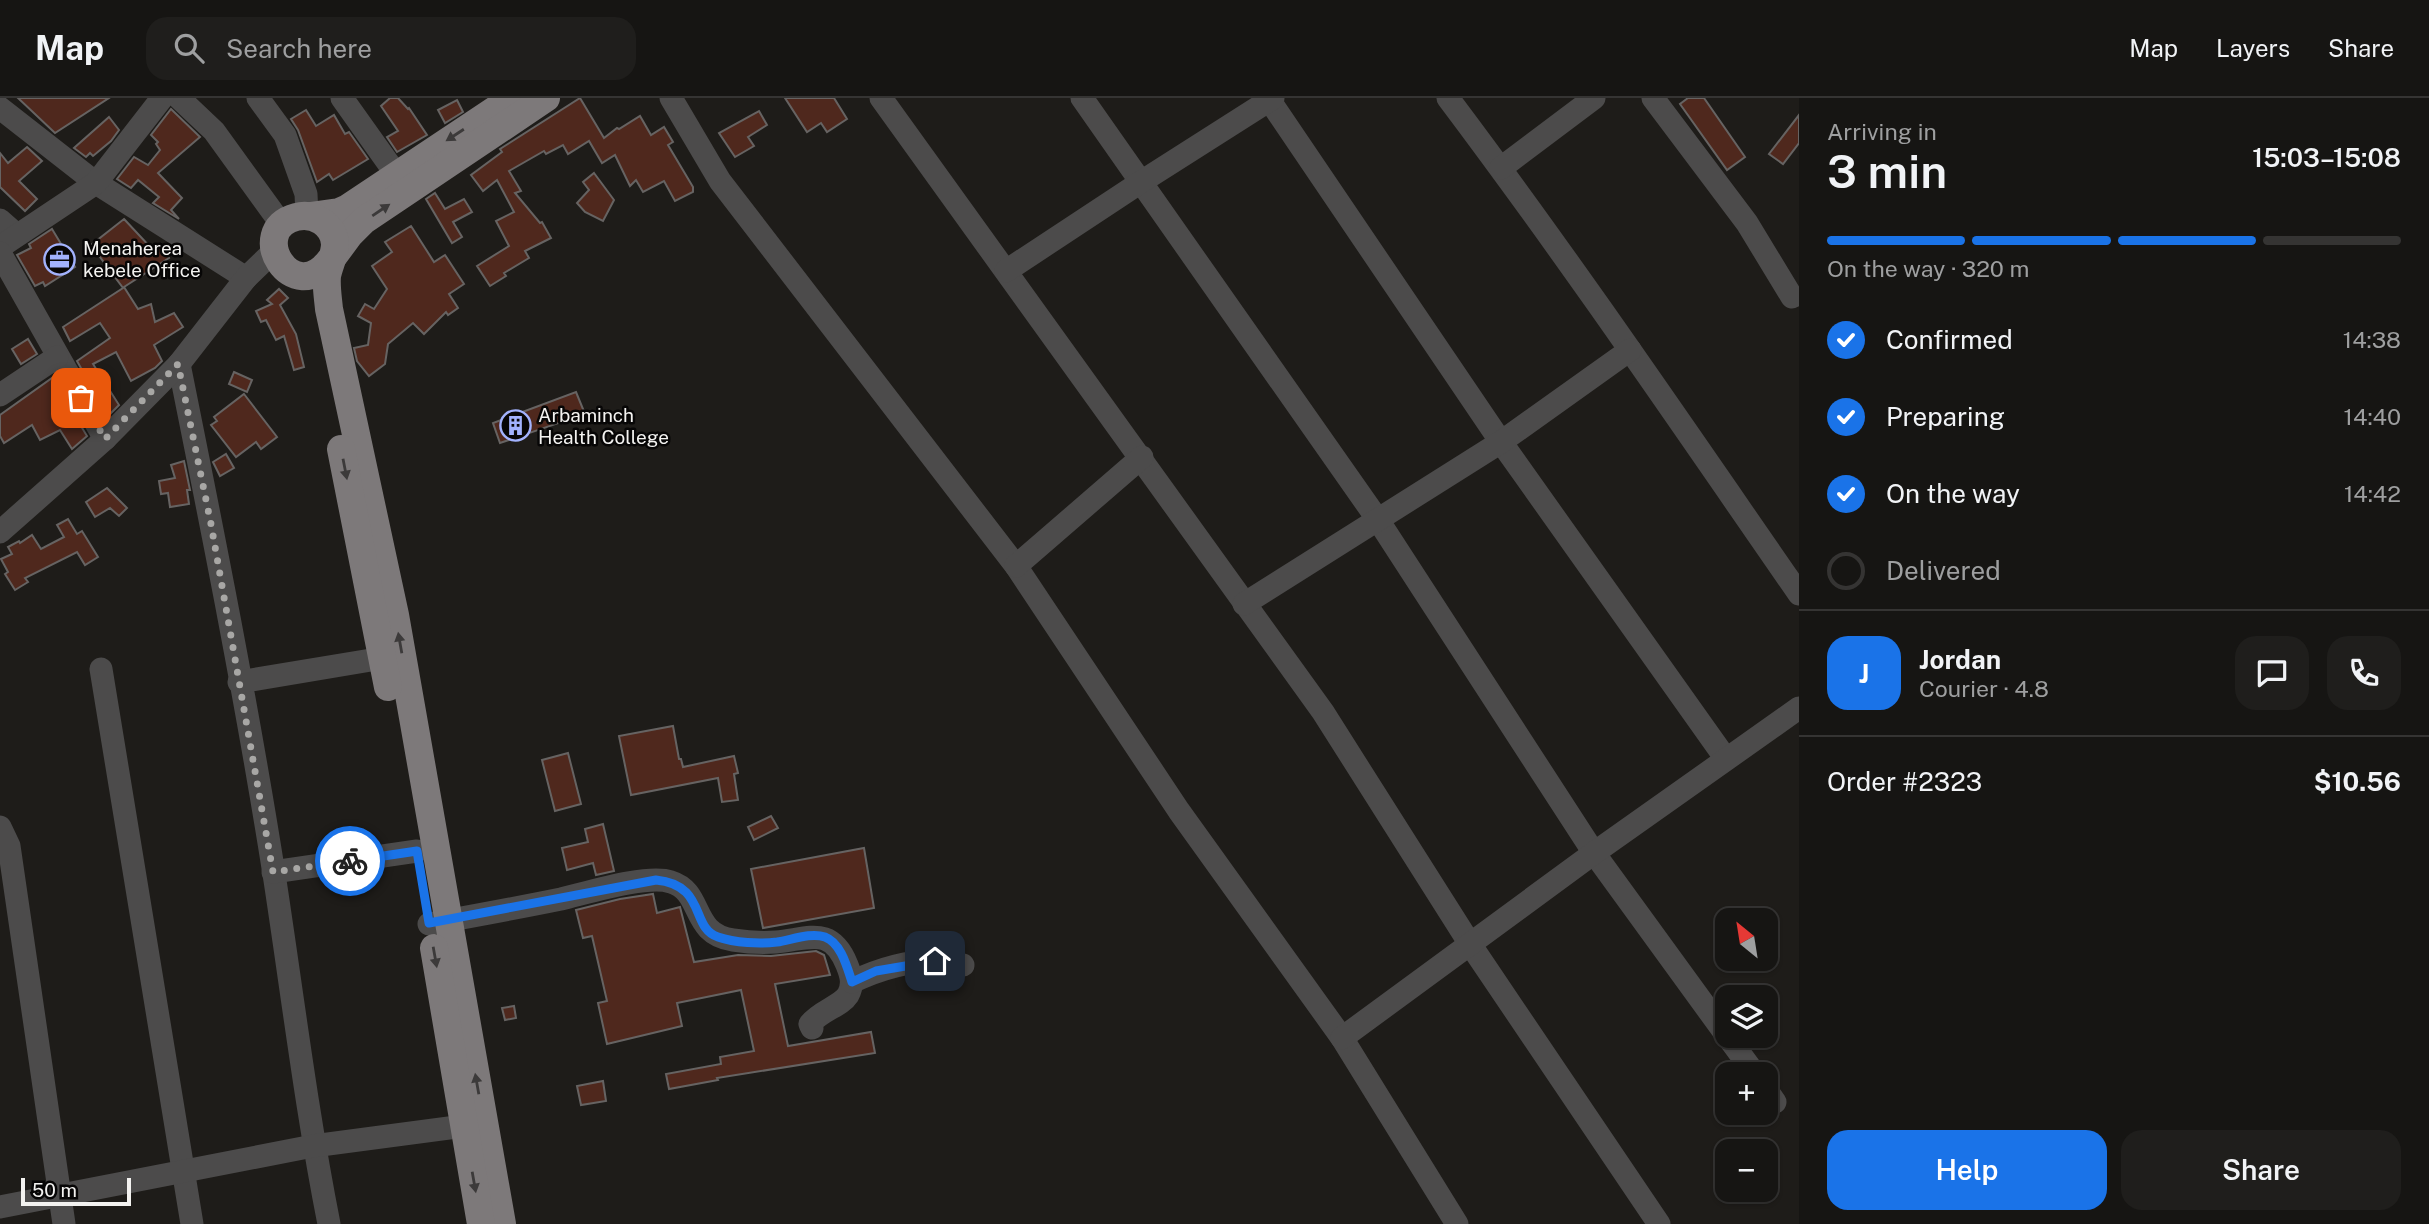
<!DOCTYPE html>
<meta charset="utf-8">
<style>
body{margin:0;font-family:"Public Sans",sans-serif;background:#1f1e1c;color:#f1f3f6;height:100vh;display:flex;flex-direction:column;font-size:26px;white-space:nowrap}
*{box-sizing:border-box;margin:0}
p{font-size:23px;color:#9e9fa0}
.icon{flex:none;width:38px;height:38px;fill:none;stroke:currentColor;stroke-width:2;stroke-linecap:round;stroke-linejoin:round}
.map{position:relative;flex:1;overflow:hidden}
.sheet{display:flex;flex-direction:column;background:#161513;width:630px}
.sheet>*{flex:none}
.needle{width:46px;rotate:330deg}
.tools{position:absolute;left:1715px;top:810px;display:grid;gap:14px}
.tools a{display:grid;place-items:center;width:63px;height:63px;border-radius:14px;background:#161513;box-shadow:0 2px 5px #0004,0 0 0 2px #353433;font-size:35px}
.scale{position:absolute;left:21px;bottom:18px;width:110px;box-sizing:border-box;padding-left:7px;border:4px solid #f3f2f0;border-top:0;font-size:19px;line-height:24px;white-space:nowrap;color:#f3f2f0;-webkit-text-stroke:5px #070606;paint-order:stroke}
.pin{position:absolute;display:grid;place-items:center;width:60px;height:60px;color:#fff;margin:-30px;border-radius:14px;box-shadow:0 4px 10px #0006}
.courier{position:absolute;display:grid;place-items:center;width:70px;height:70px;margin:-35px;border:5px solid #1a73e8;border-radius:50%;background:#fff;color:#222;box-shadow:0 2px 9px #0007}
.head em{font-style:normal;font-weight:600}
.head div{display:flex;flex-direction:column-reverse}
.head{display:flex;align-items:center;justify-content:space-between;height:119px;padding:0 28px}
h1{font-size:46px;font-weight:600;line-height:52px}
.bar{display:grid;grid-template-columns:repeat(4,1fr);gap:10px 7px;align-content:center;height:84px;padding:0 28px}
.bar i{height:9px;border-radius:5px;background:#353433}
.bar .current{background:#1a73e8}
.bar p{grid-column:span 4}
.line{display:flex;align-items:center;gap:18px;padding:0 28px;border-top:2px solid #353433}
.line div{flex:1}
.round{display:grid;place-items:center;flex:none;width:74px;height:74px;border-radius:21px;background:#1f1e1c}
ol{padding:0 28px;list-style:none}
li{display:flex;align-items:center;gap:21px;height:77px}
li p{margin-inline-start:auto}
li .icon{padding:7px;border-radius:50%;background:#1a73e8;color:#fff;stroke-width:4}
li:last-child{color:#9e9fa0}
li i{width:38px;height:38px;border:4px solid #353433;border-radius:50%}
.action{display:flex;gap:14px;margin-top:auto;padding:14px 28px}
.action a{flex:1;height:80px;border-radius:21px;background:#1a73e8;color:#fff;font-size:28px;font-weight:600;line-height:80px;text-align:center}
.action a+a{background:#1f1e1c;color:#f1f3f6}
header{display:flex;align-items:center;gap:42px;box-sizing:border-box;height:98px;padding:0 35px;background:#161513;border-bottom:2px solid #353433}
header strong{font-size:33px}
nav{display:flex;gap:38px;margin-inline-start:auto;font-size:24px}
.search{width:490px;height:63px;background:#1f1e1c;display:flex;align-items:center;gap:18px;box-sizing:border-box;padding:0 24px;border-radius:21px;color:#9e9fa0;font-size:26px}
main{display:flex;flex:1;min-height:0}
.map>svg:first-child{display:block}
.building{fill:#4f281d;stroke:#666362;stroke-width:2}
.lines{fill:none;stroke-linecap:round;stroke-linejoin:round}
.minor{stroke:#4c4b4b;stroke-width:23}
.major{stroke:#7d797a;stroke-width:28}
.oneway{fill:#3c3a3a}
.done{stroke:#a8a7a5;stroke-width:7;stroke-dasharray:0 12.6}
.route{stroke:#1a73e8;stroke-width:9}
.labels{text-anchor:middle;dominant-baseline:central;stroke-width:5;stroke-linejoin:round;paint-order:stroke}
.poi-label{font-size:19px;fill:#f3f2f0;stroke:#070606;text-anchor:start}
</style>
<header>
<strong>Map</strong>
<div class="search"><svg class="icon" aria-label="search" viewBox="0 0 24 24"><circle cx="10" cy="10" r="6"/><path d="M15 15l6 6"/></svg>Search here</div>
<nav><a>Map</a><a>Layers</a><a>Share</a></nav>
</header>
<main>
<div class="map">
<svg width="1799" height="1126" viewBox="0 0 1799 1126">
<rect width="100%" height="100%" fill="#1e1c19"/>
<!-- building -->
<g class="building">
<path d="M18 0H109L55 35Z"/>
<path d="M390 0H398L408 11 409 10 427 37 397 54 387 39 398 33 381 8Z"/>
<path d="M580 0 604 40 617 30 619 31 640 18 651 37 664 29 673 44 668 47 693 89V94L675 103 664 83 643 94 636 82 630 88 615 57 602 65 589 43 568 56 563 47 546 56 544 53 509 73 521 93 515 95 540 125 542 124 551 140 525 153 529 160 504 175 506 178 490 188 477 168 509 148 496 123 514 114 497 82 483 93 471 77 502 54 500 51Z"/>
<path d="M785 0H834L847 21 827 34 821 25 807 34Z"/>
<path d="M1688 0H1704L1745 59 1727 72 1680 6Z"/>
<path d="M457 2 463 14 445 25 438 12Z"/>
<path d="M171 11 200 39 158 75 182 100 171 112 179 121 153 105 159 99 138 82 131 90 117 81 134 59 148 67 160 52 156 46 158 44 151 37Z"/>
<path d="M306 12 316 28 334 17 345 36 349 34 368 61 333 82 329 76 317 84 298 32 291 21Z"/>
<path d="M759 13 767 27 748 39 754 48 735 59 719 35Z"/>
<path d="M1799 17V45L1783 66 1769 56Z"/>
<path d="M109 19 119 32 111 43 93 58 90 55 86 59 74 50Z"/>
<path d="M27 49 42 63 19 83 37 101 25 113 0 89V55L8 65Z"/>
<path d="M594 75 614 102 603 123 585 114 577 105 589 92 583 84Z"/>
<path d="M435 95 445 111 464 101 472 114 453 124 462 139 452 145 426 101Z"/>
<path d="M124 121 152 151 161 146 169 160 124 189 138 211 151 206 155 224 174 215 183 229 154 247 162 263 155 270 131 283 116 254 93 266 119 307 108 318 77 263 110 240 100 225 70 243 63 229 123 190 91 147Z"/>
<path d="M411 128 434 164 445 157 464 186 449 196 458 210 448 217 446 214 424 236 413 225 388 246 385 266 369 278 357 263 354 250 368 247 371 225 358 218 365 206 374 211 387 191 372 168 392 154 385 144Z"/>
<path d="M52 131 75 169 45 188 43 184 35 188 17 157 31 150 29 146Z"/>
<path d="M279 191 288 200 280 207 296 236 304 269 294 272 284 238 276 242 266 222 261 224 256 213 272 206 267 202Z"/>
<path d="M28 241 37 256 21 266 12 251Z"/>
<path d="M234 274 252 282 247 294 229 286Z"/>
<path d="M52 280 87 338 72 351 60 332 40 342 32 327 4 345 0 338V317Z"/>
<path d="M576 294 585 316 500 345 493 325Z"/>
<path d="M244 296 277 339 261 351 256 344 236 359 211 327 217 323 214 319Z"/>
<path d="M226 356 234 370 220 378 213 364Z"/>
<path d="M184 363 190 392H187L189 406 170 409 168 395 161 396 159 383 175 380 171 367Z"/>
<path d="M107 390 127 410 119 418 110 410 95 419 86 404Z"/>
<path d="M68 421 77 436 82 433 98 459 85 467 77 454 25 480 28 484 15 492 5 476 8 474 1 461 12 456 8 449 19 443 20 445 32 437 41 451 64 439 57 427Z"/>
<path d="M673 628 679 661H681L683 669 734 658 738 675 734 676 738 702 722 704 718 680 631 697 619 638Z"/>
<path d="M568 655 581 706 555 713 542 662Z"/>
<path d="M771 718 778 730 754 742 748 729Z"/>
<path d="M603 726 614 773 596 777 593 765 567 772 562 750 588 744 585 731Z"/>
<path d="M864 750 874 810 763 830 751 771Z"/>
<path d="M653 796 657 815 680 809 694 864 738 857 771 858 816 853 824 857 830 877 775 886 788 948 871 934 875 955 717 980 718 982 669 991 666 976 721 966 720 959 754 953 741 892 677 905 682 928 607 946 598 905 607 903 592 838 583 840 576 812 620 801Z"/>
<path d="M514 908 516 920 505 922 502 910Z"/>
<path d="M603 983 606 1003 581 1007 577 988Z"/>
</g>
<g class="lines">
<!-- minor -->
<g class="minor">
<path d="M179 0 214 33 282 127"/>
<path d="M258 0 285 37 306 96 307 117"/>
<path d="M342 0 396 76"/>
<path d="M671 0 720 83 1016 468 1179 713 1342 940 1457 1126"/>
<path d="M881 0 1323 614 1470 846 1659 1126"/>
<path d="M1082 0 1378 422 1594 755 1727 938"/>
<path d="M1268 0 1501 344 1726 661"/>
<path d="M1448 0C1570 162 1684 330 1799 496"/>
<path d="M1653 0 1747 125 1792 199"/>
<path d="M0 10 96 85 246 180"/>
<path d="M1501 70 1594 0"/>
<path d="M0 122 17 137"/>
<path d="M0 149 96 85 162 0"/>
<path d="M0 155 105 341"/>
<path d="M1006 173 1141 84 1273 0"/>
<path d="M179 266C213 435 247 605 274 776 292 893 306 1010 329 1126"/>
<path d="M0 297 57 259"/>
<path d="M0 434 105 341 179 266 246 180 274 153"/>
<path d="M1016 468 1142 359"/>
<path d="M1244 506 1501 344 1630 252"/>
<path d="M101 571 192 1126"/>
<path d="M239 584 383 560"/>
<path d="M0 729 9 748 64 1126"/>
<path d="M273 774 417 753"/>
<path d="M429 826C473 818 517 810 561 801 587 795 647 776 671 784 704 794 690 836 733 842 746 844 762 845 776 844 809 841 831 827 847 867 851 877 854 886 848 897 841 908 820 913 810 926L812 930"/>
<path d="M852 884C877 872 907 863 935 863 944 864 953 866 963 867"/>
<path d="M1727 938 1755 976"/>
<path d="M1342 940 1594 755 1799 610"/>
<path d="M1766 991 1775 1004"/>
<path d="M0 1109 313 1048 464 1028"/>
</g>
<!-- major -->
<g class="major">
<path d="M310 118 339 114 348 110 510 2"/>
<path d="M333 159 350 136 363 123 546 0"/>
<path d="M331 161C293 213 245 132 296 119 314 114 334 127 335 146 335 157 329 167 327 178 326 189 328 200 329 211L395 517 502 1126"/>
<path d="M341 351 388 589"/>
<path d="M434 850 481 1126"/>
</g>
</g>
<!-- one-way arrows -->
<defs><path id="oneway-solid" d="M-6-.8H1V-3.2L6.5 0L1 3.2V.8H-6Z" transform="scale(1.75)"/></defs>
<g class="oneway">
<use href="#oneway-solid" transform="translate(455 37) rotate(147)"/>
<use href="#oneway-solid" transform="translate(381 112) rotate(-34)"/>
<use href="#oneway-solid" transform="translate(345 371) rotate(79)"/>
<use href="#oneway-solid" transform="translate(400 545) rotate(-100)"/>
<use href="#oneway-solid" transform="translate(435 859) rotate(80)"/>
<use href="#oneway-solid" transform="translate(477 986) rotate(-100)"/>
<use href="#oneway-solid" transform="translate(474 1084) rotate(80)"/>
</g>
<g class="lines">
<!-- done -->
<path class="done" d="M81 300 105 341 178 266 211 426 273 774 350 763"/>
<!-- route -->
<path class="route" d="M350 763 417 753 429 825 656 782C707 787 690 830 718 839 735 845 760 846 777 844 791 842 811 834 825 839 841 845 847 869 852 884L876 873 935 863"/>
</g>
<!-- icons -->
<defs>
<symbol id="office-ring" viewBox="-11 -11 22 22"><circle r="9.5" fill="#070606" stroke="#a2b2fd" stroke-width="1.5"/><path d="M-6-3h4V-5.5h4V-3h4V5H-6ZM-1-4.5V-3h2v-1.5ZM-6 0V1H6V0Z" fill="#a2b2fd"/></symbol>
<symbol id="building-ring" viewBox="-11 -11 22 22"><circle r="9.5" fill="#070606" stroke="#a2b2fd" stroke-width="1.5"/><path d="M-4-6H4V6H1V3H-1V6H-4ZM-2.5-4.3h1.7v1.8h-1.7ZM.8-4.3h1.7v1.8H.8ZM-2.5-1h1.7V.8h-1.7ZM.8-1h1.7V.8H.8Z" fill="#a2b2fd"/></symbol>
</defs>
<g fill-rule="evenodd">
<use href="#office-ring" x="42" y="144" width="35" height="35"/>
<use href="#building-ring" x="498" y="310" width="35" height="35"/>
</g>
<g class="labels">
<!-- poi labels -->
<g class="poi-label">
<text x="83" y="150">Menaherea<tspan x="83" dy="22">kebele Office</tspan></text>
<text x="538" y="317">Arbaminch<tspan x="538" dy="22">Health College</tspan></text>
</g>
</g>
</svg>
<div class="tools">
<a><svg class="needle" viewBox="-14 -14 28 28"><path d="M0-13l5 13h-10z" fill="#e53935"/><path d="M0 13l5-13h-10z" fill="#9e9fa0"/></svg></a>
<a><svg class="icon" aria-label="layers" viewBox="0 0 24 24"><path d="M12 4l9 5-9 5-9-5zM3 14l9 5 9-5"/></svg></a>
<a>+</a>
<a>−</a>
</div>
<div class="scale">50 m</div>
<div class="pin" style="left:81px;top:300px;background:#ea580c"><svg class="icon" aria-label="bag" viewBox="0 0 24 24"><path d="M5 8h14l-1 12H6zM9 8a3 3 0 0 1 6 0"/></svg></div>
<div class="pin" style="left:935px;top:863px;background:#1f2937"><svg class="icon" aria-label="home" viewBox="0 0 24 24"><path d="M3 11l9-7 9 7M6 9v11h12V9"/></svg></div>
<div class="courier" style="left:350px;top:763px"><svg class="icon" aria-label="bike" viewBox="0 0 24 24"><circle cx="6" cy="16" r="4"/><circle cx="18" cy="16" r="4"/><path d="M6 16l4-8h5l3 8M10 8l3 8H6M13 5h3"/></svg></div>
</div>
<section class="sheet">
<div class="head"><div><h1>3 min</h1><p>Arriving in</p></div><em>15:03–15:08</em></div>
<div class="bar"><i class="current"></i><i class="current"></i><i class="current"></i><i></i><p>On the way · 320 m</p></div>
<ol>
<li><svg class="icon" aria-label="check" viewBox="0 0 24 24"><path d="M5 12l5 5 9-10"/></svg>Confirmed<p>14:38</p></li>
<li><svg class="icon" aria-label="check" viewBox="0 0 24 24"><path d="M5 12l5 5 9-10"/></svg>Preparing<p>14:40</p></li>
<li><svg class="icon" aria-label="check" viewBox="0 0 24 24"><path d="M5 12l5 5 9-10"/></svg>On the way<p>14:42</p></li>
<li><i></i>Delivered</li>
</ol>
<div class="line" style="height:126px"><b class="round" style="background:#1a73e8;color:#fff">J</b><div><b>Jordan</b><p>Courier · 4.8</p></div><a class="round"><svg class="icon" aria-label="chat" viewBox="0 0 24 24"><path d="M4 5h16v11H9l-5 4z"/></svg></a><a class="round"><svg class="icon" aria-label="phone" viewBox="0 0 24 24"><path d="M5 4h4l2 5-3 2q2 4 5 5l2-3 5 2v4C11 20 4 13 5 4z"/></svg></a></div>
<div class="line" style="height:91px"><div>Order #2323</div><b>$10.56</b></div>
<div class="action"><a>Help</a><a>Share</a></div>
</section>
</main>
